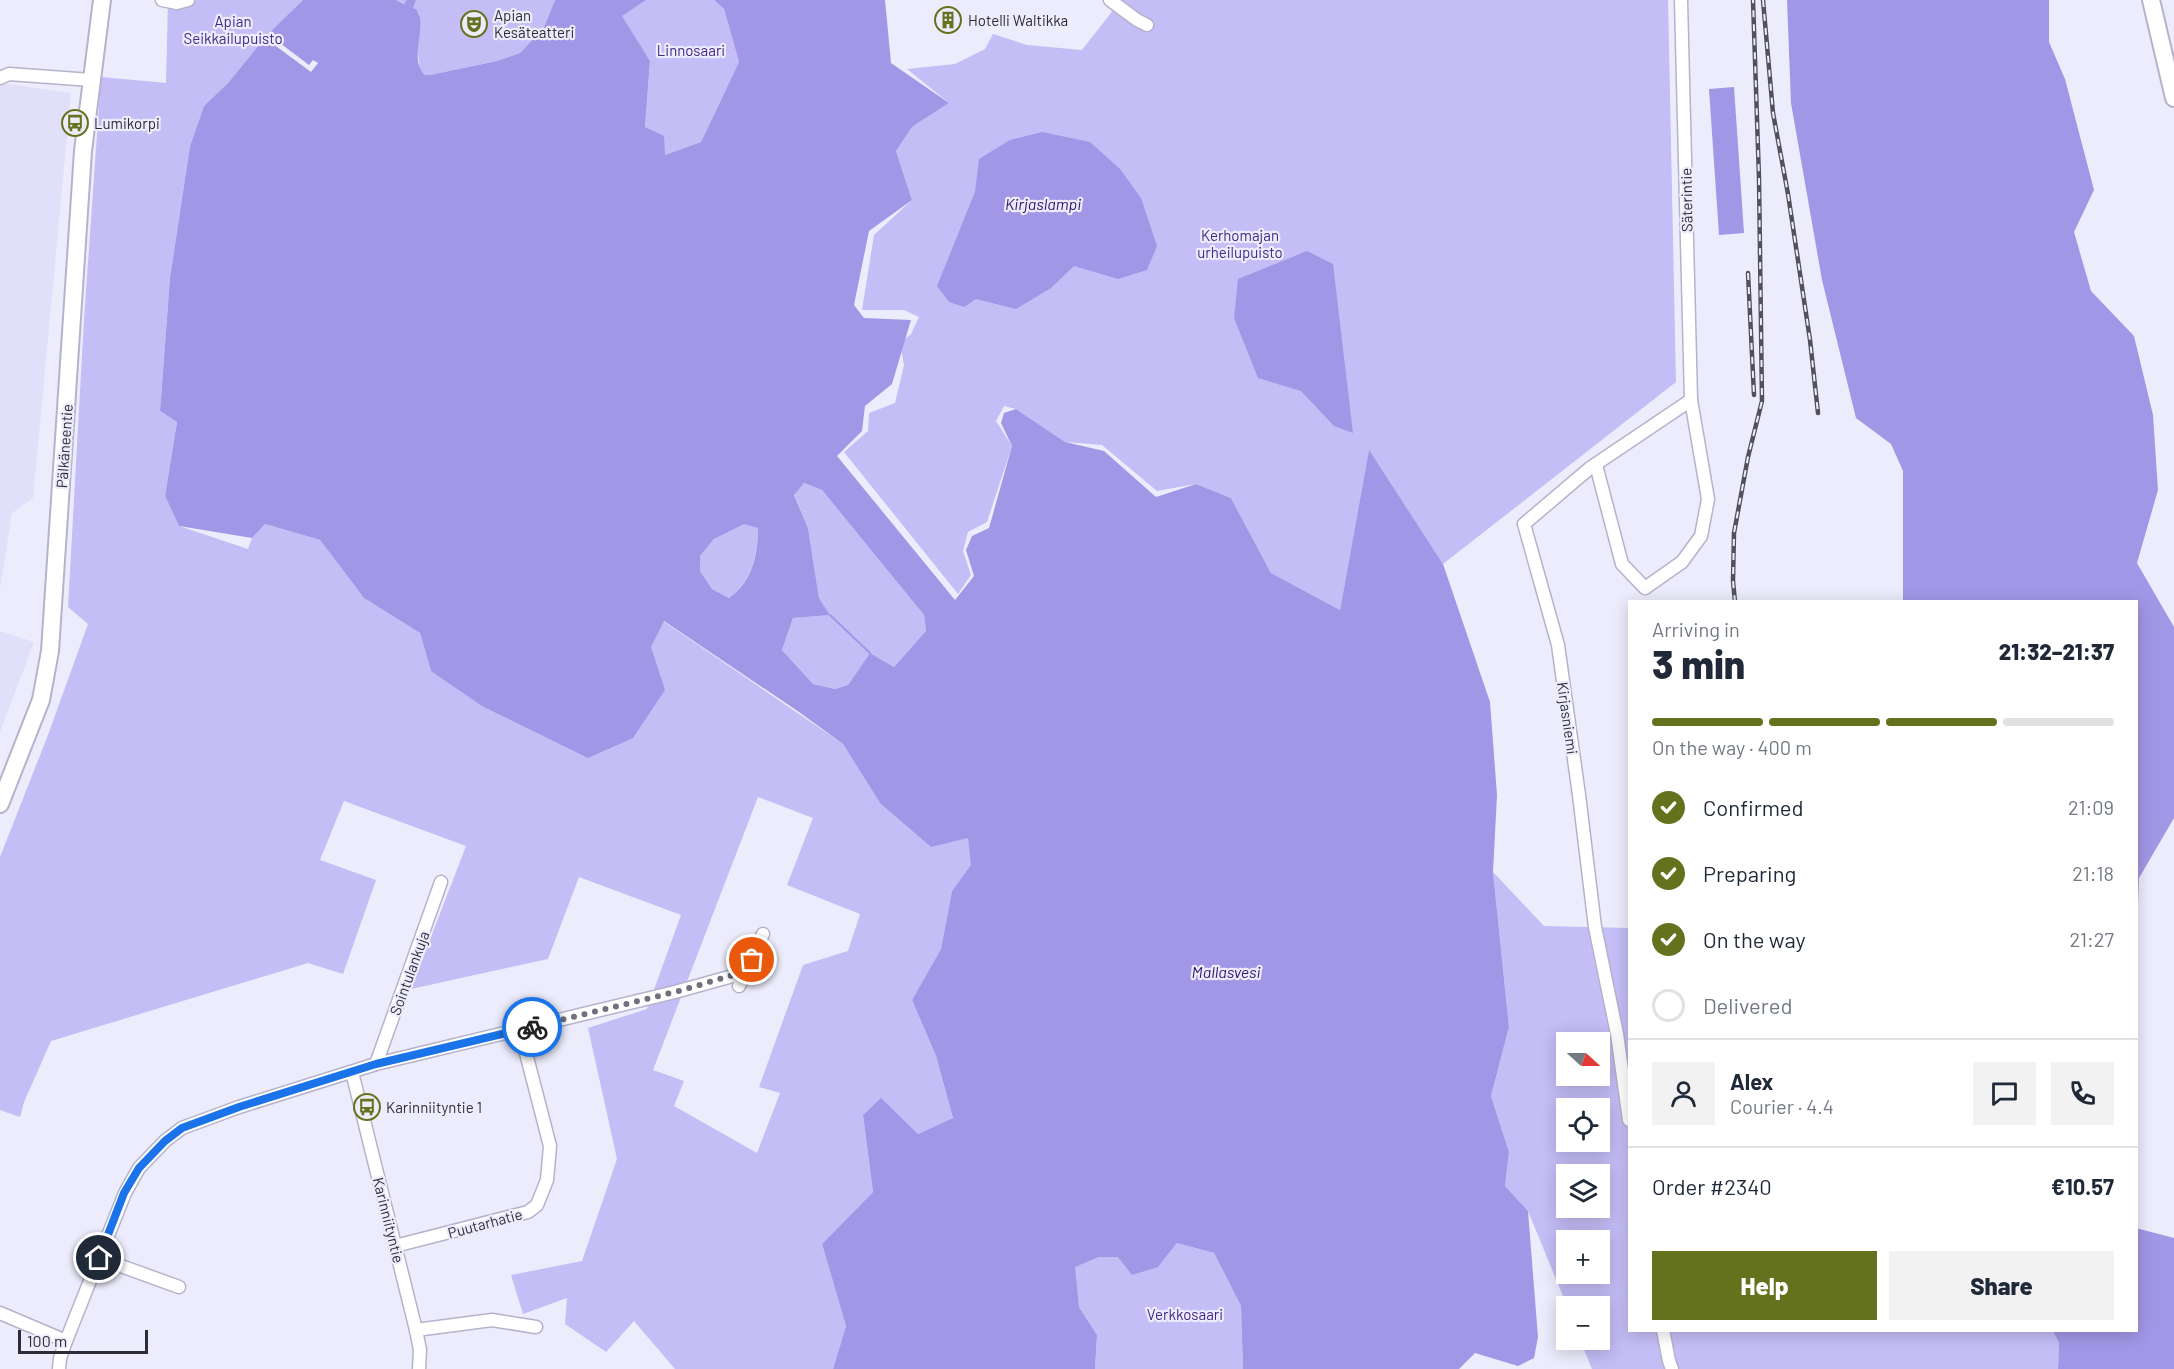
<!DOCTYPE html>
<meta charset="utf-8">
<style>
body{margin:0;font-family:Barlow,sans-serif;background:#f2f2f3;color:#1f2937;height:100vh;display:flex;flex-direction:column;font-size:22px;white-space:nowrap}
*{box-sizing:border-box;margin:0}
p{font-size:20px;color:#747a83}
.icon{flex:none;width:33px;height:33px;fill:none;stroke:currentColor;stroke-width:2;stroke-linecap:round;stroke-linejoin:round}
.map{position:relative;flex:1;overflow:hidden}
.sheet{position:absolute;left:1628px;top:600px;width:510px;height:732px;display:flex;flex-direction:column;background:#fff;border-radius:0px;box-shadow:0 3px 15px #0003}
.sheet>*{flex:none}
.needle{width:39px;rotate:111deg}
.controls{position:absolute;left:1556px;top:1032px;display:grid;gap:12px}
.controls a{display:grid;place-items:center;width:54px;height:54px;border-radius:0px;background:#fff;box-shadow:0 3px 15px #0003;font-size:30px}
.scale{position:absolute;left:18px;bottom:15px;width:130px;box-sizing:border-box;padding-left:6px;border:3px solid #2e2d37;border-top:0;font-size:16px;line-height:21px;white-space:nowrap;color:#2e2d37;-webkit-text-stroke:4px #edecfc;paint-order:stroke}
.pin{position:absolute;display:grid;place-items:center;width:51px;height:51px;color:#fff;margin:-26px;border:3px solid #fff;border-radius:50%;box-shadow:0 2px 6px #0007}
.courier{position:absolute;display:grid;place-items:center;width:60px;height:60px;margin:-30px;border:4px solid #1a73e8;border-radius:50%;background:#fff;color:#222;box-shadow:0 2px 8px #0007}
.head em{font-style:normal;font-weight:800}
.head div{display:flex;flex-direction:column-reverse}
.head{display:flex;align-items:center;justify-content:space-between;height:102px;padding:0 24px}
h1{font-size:39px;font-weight:800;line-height:45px}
.bar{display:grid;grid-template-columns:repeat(4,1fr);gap:9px 6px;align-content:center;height:72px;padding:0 24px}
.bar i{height:8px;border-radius:4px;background:#e0e1e3}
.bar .current{background:#65721d}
.bar p{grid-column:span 4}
.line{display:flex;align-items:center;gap:15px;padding:0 24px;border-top:2px solid #e0e1e3}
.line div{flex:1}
.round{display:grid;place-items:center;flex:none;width:63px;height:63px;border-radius:0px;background:#f2f2f3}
ol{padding:0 24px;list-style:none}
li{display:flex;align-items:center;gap:18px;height:66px}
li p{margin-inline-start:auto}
li .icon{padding:6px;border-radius:50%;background:#65721d;color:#fff;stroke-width:4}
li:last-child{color:#747a83}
li i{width:33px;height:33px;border:3px solid #e0e1e3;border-radius:50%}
.primary-button{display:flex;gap:12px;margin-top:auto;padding:12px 24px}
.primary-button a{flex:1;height:69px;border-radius:0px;background:#65721d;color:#fff;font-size:24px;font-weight:800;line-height:69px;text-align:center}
.primary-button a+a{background:#f2f2f3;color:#1f2937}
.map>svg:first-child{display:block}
.built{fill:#e1dffa}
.green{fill:#c4bdf6;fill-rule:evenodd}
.water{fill:#a297e6;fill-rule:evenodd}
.pier{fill:#edecfc}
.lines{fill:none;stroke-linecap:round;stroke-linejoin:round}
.stream{stroke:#a297e6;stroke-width:2}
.minor-casing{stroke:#b5b3cc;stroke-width:15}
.major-casing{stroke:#b5b3cc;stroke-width:20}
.minor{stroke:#fff;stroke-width:12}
.major{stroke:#fff;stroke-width:16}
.rail-casing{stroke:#51505b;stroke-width:4.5}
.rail{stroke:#edecfc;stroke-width:2;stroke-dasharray:7;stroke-linecap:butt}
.done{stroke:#71707c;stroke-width:6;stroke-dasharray:0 10.8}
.route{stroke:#1a73e8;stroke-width:8}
.labels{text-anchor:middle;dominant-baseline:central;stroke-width:4.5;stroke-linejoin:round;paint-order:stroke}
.poi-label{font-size:15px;fill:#2e2d37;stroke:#edecfc;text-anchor:start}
.park-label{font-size:15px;fill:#422a85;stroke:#edecfc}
.street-label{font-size:15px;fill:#2e2d37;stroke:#edecfc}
.water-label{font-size:16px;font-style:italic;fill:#31136f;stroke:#edecfc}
</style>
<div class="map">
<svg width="2174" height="1369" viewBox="0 0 2174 1369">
<rect width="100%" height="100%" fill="#edecfc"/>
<!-- built -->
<g class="built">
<path d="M0 83 71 93 33 498 12 513 0 589Z"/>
<path d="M0 631 34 642 0 732Z"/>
</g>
<!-- green -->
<g class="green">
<path d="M188 0H303L268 34 228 83 204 106 190 146 170 278 160 411 177 422 165 496 179 526 248 549 252 538 265 524 320 540 364 598 420 633 431 671 651 646 663 621 843 744 880 803 968 838 972 865 952 891 941 949 912 1000 936 1056 953 1118 918 1134 881 1099 863 1115 873 1192 822 1244 846 1326 833 1369H675L634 1321 606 1352 565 1324 567 1298 523 1314 511 1275 582 1261 617 1159 588 1028 647 1009 681 915 579 877 548 959 411 989 466 846 344 801 320 860 376 880 343 974 308 963 51 1041 24 1102 20 1117 0 1110V857L48 735 88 624 68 607 84 320 101 77 166 83 168 2ZM758 797 813 818 787 885 860 914 848 951 803 965 759 1087 780 1093 757 1153 674 1106 684 1081 653 1070Z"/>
<path d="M396 0H555L545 28 520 53 497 61 430 75H425L420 70 417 46 420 23 405 4Z"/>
<path d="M646 0H714L724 9 739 62 701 142 665 155 645 128 650 61 621 16Z"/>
<path d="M1121 0H1668L1676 382 1443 564 1369 451 1340 610 1271 573 1231 498 1196 484 1157 491 1102 445 1065 442 1016 409 1004 406 996 421 1012 446 987 522 968 532 963 551 971 575 958 594 844 452 868 431 869 413 895 403 904 365 900 343 911 334 919 317 904 310H862L874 235 912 200 896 151 912 127 949 103 907 69 955 64 985 49 993 34 1027 45 1082 50Z"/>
<path d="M804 483 822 490 924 615 926 631 894 667 870 653 848 685 835 689 813 684 782 650 793 618 830 615 819 598 808 528 794 494Z"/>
<path d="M744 523 758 528C758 555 751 582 729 598L712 589 700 571V556L714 539Z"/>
<path d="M1493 872 1544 926 1629 928V1330L2053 1331 2059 1343 2058 1369H1592L1580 1340H1599V1306H1567L1528 1211 1505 1186 1509 1152 1491 1096 1509 1027ZM1566 1042H1599V1076H1566ZM1566 1108H1599V1142H1566ZM1566 1174H1599V1208H1566ZM1566 1240H1599V1274H1566Z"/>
<path d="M1177 1243 1214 1253 1241 1306 1243 1369H1095L1097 1335 1079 1307 1074 1267 1099 1257H1119L1158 1267Z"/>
</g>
<!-- water -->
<g class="water">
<path d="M303 0H396L404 4 407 0H416L413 8 417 10C417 13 419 15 420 18 423 36 410 60 425 75H430L497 61 520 53 544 28 555 0H646L622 16 650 61 645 127 664 136 665 155 701 142 739 62 724 9 714 0H885L891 63 949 103 912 127 896 151 912 200 869 231 854 305 864 318 911 320 892 384 865 406 862 431 837 456 955 600 974 576 966 550 972 536 989 528 1012 446 1001 423 1004 413 1016 409 1065 442 1104 451 1156 497 1196 484 1231 498 1271 573 1340 610 1369 450 1443 564 1490 702 1497 795 1493 872 1509 1027 1491 1096 1509 1152 1505 1186 1528 1211 1538 1337 1534 1358 1518 1366 1475 1353 1459 1369H1243L1241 1306 1214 1253 1177 1243 1158 1267 1132 1275 1118 1257H1099L1075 1267 1079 1307 1097 1335 1095 1369H833L846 1326 822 1244 873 1192 863 1115 881 1098 918 1134 953 1118 936 1056 912 1000 941 949 952 891 971 865 968 838 931 847 880 803 843 744 799 712 664 621 651 647 665 690 633 738 588 758 482 706 431 671 420 633 364 598 320 540 265 524 252 538 179 526 165 496 177 422 160 411 170 278 190 146 204 106 228 83 268 34ZM804 483 822 490 924 615 926 631 894 667 870 653 848 685 835 689 813 684 782 650 793 618 830 615 819 598 808 528 794 495ZM744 524 758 528C758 555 752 582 729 598L712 589 700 571V556L714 539Z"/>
<path d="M1787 0H2049V42L2065 79 2094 190 2074 232 2091 291 2134 336 2153 415 2158 490 2137 563 2174 627V818L2139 878 2136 955V602L1903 601V471L1891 444 1856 418 1822 280 1791 103Z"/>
<path d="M1734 87 1744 233 1719 235 1709 89Z"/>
<path d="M1042 132 1090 142 1120 169 1141 198 1157 246 1147 270 1118 279 1074 266 1051 288 1016 309 976 299 964 307 949 302 937 286 975 192 979 159 1010 140Z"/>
<path d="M1307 251 1333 264 1353 433 1334 426 1301 391 1258 378 1234 318 1238 279Z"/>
<path d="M2136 1228 2174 1238V1369H2058L2059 1343 2053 1331 2136 1330Z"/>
</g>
<!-- pier -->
<path class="pier" d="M268 34 309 65 313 60 318 63 311 72 265 38Z"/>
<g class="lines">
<!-- stream -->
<path class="stream" d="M830 615 870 653"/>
<defs>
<g id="minor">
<path d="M162 0 177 3 188 0"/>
<path d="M1110 0 1137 20 1147 25"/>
<path d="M0 78 9 74 91 80"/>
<path d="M1596 465 1622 564 1645 588 1682 562 1701 536 1708 499 1691 400 1681 0"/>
<path d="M739 986 763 934"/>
<path d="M376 1064 441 882"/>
<path d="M352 1072 416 1330 420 1350 419 1369"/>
<path d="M1629 1120 1617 1034 1595 927 1579 795 1558 645 1524 524 1590 468 1691 400"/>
<path d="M395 1246 528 1212 537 1205 547 1180 550 1146 520 1030"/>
<path d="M99 1258 179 1287"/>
<path d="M0 1313 66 1341"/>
<path d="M416 1330 492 1320 536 1327"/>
<path d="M1663 1330 1669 1361 1672 1369"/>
<path d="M59 1369 60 1358 66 1341 125 1193 139 1168 165 1141 182 1128 239 1107 376 1064 675 992 765 967"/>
</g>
<g id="major">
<path d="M2151 0 2174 98"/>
<path d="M0 804 41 700 50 651 83 151 102 0"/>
</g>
</defs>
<!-- minor casing -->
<use href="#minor" class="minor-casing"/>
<!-- major casing -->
<use href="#major" class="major-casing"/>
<!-- minor -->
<use href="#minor" class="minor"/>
<!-- major -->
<use href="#major" class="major"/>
<defs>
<g id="rail">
<path d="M1763 0 1773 113 1788 194 1810 340 1818 413"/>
<path d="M1748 273 1754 395"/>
<path d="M1735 602 1733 581 1734 533 1748 457 1762 401 1759 178 1753 0"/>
</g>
</defs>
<!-- rail casing -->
<use href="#rail" class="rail-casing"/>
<!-- rail -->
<use href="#rail" class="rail"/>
</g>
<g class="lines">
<!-- done -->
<path class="done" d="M532 1027 675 992 744 972 752 960"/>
<!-- route -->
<path class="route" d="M99 1258 124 1193 139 1168 165 1141 182 1128 239 1107 376 1064 532 1027"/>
</g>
<!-- icons -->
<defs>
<symbol id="building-ring" viewBox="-11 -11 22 22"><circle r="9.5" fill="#edecfc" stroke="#65721d" stroke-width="1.5"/><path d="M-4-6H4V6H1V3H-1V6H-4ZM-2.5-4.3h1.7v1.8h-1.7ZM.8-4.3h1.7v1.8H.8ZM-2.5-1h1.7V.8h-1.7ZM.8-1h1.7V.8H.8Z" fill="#65721d"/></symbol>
<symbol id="theatre-ring" viewBox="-11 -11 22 22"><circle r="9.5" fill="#edecfc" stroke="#65721d" stroke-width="1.5"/><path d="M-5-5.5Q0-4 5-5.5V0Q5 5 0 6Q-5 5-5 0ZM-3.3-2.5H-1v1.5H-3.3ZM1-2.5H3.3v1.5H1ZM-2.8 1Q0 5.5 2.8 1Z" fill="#65721d"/></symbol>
<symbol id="bus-ring" viewBox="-11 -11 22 22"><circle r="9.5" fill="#edecfc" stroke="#65721d" stroke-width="1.5"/><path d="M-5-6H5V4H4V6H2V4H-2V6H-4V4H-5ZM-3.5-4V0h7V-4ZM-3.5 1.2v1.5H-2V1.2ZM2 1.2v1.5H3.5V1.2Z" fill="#65721d"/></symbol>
</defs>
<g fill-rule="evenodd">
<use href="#building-ring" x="933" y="5" width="30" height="30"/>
<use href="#theatre-ring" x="459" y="9" width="30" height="30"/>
<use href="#bus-ring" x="60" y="108" width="30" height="30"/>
<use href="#bus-ring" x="352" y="1092" width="30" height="30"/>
</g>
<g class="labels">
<!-- poi labels -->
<g class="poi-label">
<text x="494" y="15">Apian<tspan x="494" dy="17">Kesäteatteri</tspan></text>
<text x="968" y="20">Hotelli Waltikka</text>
<text x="94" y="123">Lumikorpi</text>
<text x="386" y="1107">Karinniityntie 1</text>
</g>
<!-- park labels -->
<g class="park-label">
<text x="233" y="21">Apian<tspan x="233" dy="17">Seikkailupuisto</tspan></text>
<text x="691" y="50">Linnosaari</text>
<text x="1240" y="235">Kerhomajan<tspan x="1240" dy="17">urheilupuisto</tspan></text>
<text x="1185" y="1314">Verkkosaari</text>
</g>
<!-- street labels -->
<g class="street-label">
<text transform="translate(1686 200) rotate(-91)">Säterintie</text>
<text transform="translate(64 446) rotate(-86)">Pälkäneentie</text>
<text transform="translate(1568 718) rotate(82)">Kirjasniemi</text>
<text transform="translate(409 973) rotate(-70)">Sointulankuja</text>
<text transform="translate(389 1220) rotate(76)">Karinniityntie</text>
<text transform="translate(485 1223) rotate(-15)">Puutarhatie</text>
</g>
<!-- water labels -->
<g class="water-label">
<text x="1043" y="203">Kirjaslampi</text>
<text x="1226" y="971">Mallasvesi</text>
</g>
</g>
</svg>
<div class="controls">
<a><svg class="needle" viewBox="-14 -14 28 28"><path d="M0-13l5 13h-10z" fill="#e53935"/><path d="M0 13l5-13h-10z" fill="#747a83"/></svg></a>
<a><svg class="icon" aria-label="locate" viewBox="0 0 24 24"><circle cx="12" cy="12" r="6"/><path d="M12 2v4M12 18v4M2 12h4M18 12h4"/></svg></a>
<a><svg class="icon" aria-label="layers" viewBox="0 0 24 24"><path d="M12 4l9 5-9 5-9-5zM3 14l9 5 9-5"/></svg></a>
<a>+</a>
<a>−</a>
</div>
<div class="scale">100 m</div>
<div class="pin" style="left:752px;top:960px;background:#ea580c"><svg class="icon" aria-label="bag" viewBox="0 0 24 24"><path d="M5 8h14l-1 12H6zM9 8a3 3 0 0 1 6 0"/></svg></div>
<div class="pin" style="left:99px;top:1258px;background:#1f2937"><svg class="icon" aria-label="home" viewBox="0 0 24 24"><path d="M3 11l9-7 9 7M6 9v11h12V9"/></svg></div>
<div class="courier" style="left:532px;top:1027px"><svg class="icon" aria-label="bike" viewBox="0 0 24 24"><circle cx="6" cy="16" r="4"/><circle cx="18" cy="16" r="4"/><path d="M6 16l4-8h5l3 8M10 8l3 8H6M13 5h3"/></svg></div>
<section class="sheet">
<div class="head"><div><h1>3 min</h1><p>Arriving in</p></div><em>21:32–21:37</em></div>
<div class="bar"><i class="current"></i><i class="current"></i><i class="current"></i><i></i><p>On the way · 400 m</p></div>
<ol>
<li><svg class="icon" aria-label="check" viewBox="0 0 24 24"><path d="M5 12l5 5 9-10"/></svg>Confirmed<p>21:09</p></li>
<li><svg class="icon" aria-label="check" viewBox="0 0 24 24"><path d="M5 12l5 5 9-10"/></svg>Preparing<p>21:18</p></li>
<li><svg class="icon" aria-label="check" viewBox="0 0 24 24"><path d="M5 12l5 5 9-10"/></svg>On the way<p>21:27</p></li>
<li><i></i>Delivered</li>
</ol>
<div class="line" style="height:108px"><a class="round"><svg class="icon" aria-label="person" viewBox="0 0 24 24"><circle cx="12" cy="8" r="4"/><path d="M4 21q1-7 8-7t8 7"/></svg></a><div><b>Alex</b><p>Courier · 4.4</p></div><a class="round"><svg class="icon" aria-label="chat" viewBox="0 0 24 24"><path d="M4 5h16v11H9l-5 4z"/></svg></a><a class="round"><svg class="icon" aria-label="phone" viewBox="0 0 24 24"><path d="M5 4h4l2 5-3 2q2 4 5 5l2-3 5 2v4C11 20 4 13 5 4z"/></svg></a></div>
<div class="line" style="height:78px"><div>Order #2340</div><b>€10.57</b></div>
<div class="primary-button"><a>Help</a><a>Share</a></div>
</section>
</div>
